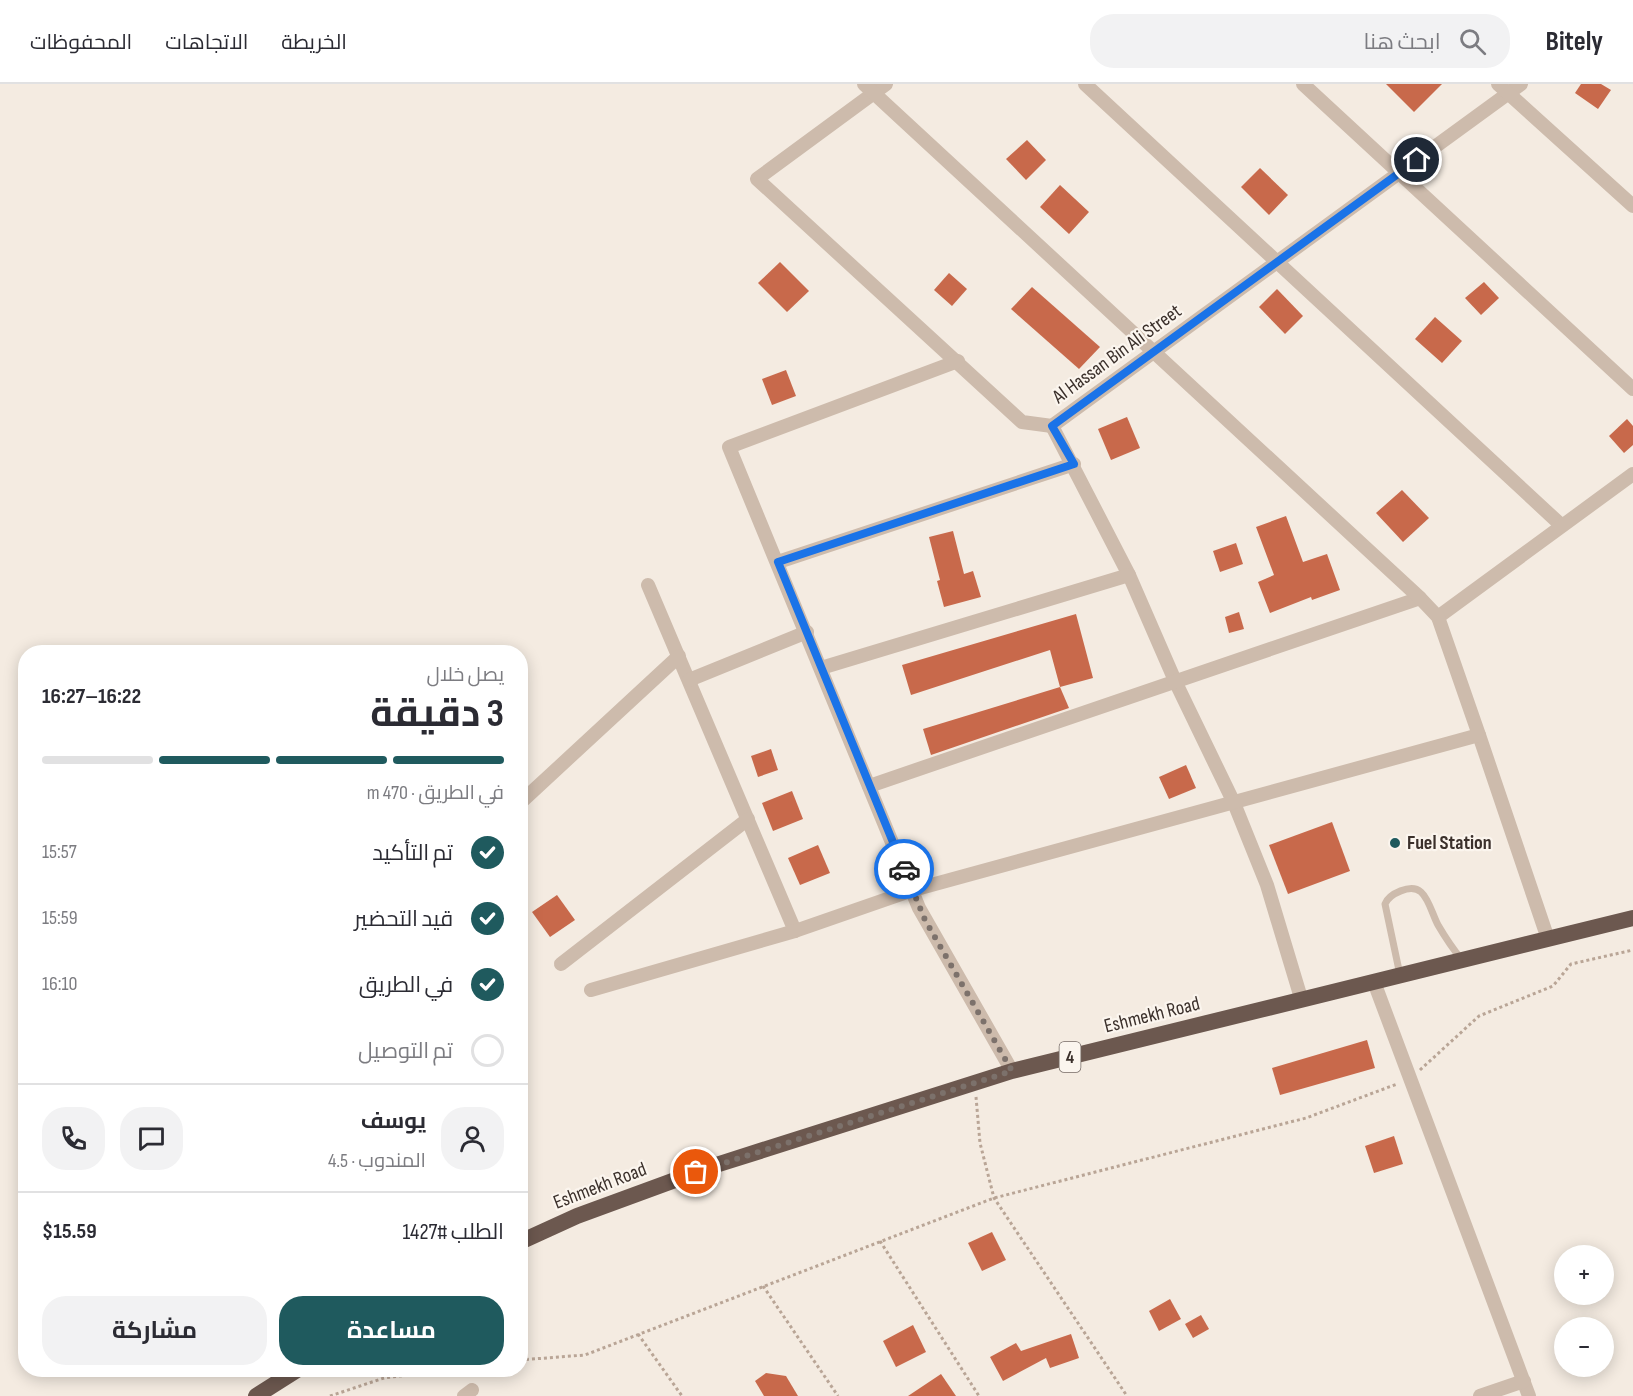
<!DOCTYPE html>
<html lang="ar">
<meta charset="utf-8">
<style>
body{margin:0;font-family:"Sofia Sans Condensed",Cairo,sans-serif;background:#f2f2f3;color:#2b2b33;direction:rtl;height:100vh;display:flex;flex-direction:column;font-size:22px;white-space:nowrap}
*{box-sizing:border-box;margin:0}
p{font-size:20px;color:#7c7c81}
.icon{flex:none;width:33px;height:33px;fill:none;stroke:currentColor;stroke-width:2;stroke-linecap:round;stroke-linejoin:round}
.map{position:relative;flex:1;overflow:hidden;direction:ltr}
.details{position:absolute;left:18px;top:561px;width:510px;height:732px;display:flex;flex-direction:column;background:#fff;border-radius:24px;box-shadow:0 3px 15px #0003;direction:rtl}
.details>*{flex:none}
.controls{position:absolute;left:1554px;top:1161px;display:grid;gap:12px}
.controls a{display:grid;place-items:center;width:60px;height:60px;border-radius:50%;background:#fff;box-shadow:0 3px 15px #0003;font-size:30px}
.pin{position:absolute;display:grid;place-items:center;width:51px;height:51px;color:#fff;margin:-26px;border:3px solid #fff;border-radius:50%;box-shadow:0 2px 6px #0007}
.courier{position:absolute;display:grid;place-items:center;width:60px;height:60px;margin:-30px;border:4px solid #1a73e8;border-radius:50%;background:#fff;color:#222;box-shadow:0 2px 8px #0007}
.head em{font-style:normal;font-weight:700}
.head div{display:flex;flex-direction:column-reverse}
.head{display:flex;align-items:center;justify-content:space-between;height:102px;padding:0 24px}
h1{font-size:39px;font-weight:700;line-height:45px}
.bar{display:grid;grid-template-columns:repeat(4,1fr);gap:9px 6px;align-content:center;height:72px;padding:0 24px}
.bar i{height:8px;border-radius:4px;background:#e1e1e2}
.bar .selected{background:#1f5a5e}
.bar p{grid-column:span 4}
.line{display:flex;align-items:center;gap:15px;padding:0 24px;border-top:2px solid #e1e1e2}
.line div{flex:1}
.round{display:grid;place-items:center;flex:none;width:63px;height:63px;border-radius:24px;background:#f2f2f3}
ol{padding:0 24px;list-style:none}
li{display:flex;align-items:center;gap:18px;height:66px}
li p{margin-inline-start:auto}
li .icon{padding:6px;border-radius:50%;background:#1f5a5e;color:#fff;stroke-width:4}
li:last-child{color:#7c7c81}
li i{width:33px;height:33px;border:3px solid #e1e1e2;border-radius:50%}
.action{display:flex;gap:12px;margin-top:auto;padding:12px 24px}
.action a{flex:1;height:69px;border-radius:24px;background:#1f5a5e;color:#fff;font-size:24px;font-weight:700;line-height:69px;text-align:center}
.action a+a{background:#f2f2f3;color:#2b2b33}
header{display:flex;align-items:center;gap:36px;box-sizing:border-box;height:84px;padding:0 30px;background:#fff;border-bottom:2px solid #e1e1e2}
header strong{font-size:28px}
nav{display:flex;gap:33px;margin-inline-start:auto;font-size:21px}
.search{width:420px;height:54px;background:#f2f2f3;display:flex;align-items:center;gap:15px;box-sizing:border-box;padding:0 21px;border-radius:24px;color:#7c7c81;font-size:22px}
.map>svg:first-child{display:block}
.building{fill:#c8694b}
.lines{fill:none;stroke-linecap:round;stroke-linejoin:round}
.path{stroke:#b9a596;stroke-width:3;stroke-dasharray:3 3;stroke-linecap:butt}
.service{stroke:#cdbbac;stroke-width:7}
.minor{stroke:#cdbbac;stroke-width:14}
.trunk{stroke:#6c584f;stroke-width:16}
.done{stroke:#7c716b;stroke-width:6;stroke-dasharray:0 10.8}
.route{stroke:#1a73e8;stroke-width:8}
.poi-dot{fill:#1f5a5e;stroke:#fbf5ee;stroke-width:2}
.labels{text-anchor:middle;dominant-baseline:central;stroke-width:4.5;stroke-linejoin:round;paint-order:stroke}
.shield{fill:#fbf5ee;stroke:#756b66;stroke-width:1.5}
.shield-label{font-size:18px;font-weight:bold;fill:#3b302b}
.street-label{font-size:20px;fill:#3b302b;stroke:#fbf5ee}
.poi-label{font-size:20px;font-weight:bold;fill:#3b302b;stroke:#fbf5ee;text-anchor:start}
</style>
<header>
<strong>Bitely</strong>
<div class="search"><svg class="icon" aria-label="search" viewBox="0 0 24 24"><circle cx="10" cy="10" r="6"/><path d="M15 15l6 6"/></svg>ابحث هنا</div>
<nav><a>الخريطة</a><a>الاتجاهات</a><a>المحفوظات</a></nav>
</header>
<div class="map">
<svg width="1633" height="1312" viewBox="0 0 1633 1312">
<rect width="100%" height="100%" fill="#f4ebe1"/>
<!-- building -->
<g class="building">
<path d="M1386 0H1442L1414 28Z"/>
<path d="M1581 0H1601L1611 6 1598 25 1575 9Z"/>
<path d="M1027 56 1046 76 1026 96 1006 75Z"/>
<path d="M1260 84 1288 111 1269 131 1241 103Z"/>
<path d="M1060 101 1089 128 1069 150 1040 123Z"/>
<path d="M780 178 809 207 787 228 758 199Z"/>
<path d="M949 189 967 205 952 222 934 206Z"/>
<path d="M1484 198 1499 214 1481 231 1465 214Z"/>
<path d="M1032 203 1100 263 1079 285 1011 225Z"/>
<path d="M1277 205 1303 232 1285 250 1259 223Z"/>
<path d="M1435 233 1462 257 1442 279 1415 255Z"/>
<path d="M786 286 796 312 772 321 762 295Z"/>
<path d="M1127 333 1140 364 1111 376 1098 345Z"/>
<path d="M1627 335 1633 342V361L1624 369 1609 352Z"/>
<path d="M1402 406 1429 434 1403 458 1376 429Z"/>
<path d="M1286 432 1303 478 1327 470 1340 506 1312 516 1311 513 1270 529 1258 498 1274 491 1256 443Z"/>
<path d="M953 447 964 490 973 487 981 513 944 523 937 497 940 496 929 453Z"/>
<path d="M1236 459 1243 480 1220 488 1213 467Z"/>
<path d="M1239 528 1244 545 1229 549 1225 533Z"/>
<path d="M1076 530 1093 594 1060 603 1050 566 911 611 902 581Z"/>
<path d="M1060 603 1069 624 931 671 923 645Z"/>
<path d="M771 665 778 686 758 693 751 672Z"/>
<path d="M1186 681 1196 704 1169 715 1159 693Z"/>
<path d="M792 707 803 735 773 747 762 719Z"/>
<path d="M1332 738 1350 787 1288 810 1269 761Z"/>
<path d="M818 761 830 789 800 801 788 774Z"/>
<path d="M557 811 575 836 550 853 532 828Z"/>
<path d="M1367 956 1375 984 1280 1011 1272 984Z"/>
<path d="M1394 1052 1403 1080 1374 1089 1365 1062Z"/>
<path d="M992 1148 1006 1176 982 1187 968 1159Z"/>
<path d="M1170 1215 1181 1235 1159 1247 1149 1227Z"/>
<path d="M1201 1231 1209 1245 1193 1254 1185 1240Z"/>
<path d="M913 1241 926 1268 896 1283 883 1257Z"/>
<path d="M1071 1250 1079 1274 1050 1284 1046 1274 1003 1297 990 1273 1016 1259 1021 1267Z"/>
<path d="M766 1289 786 1292 798 1312H764L755 1297Z"/>
<path d="M941 1290 956 1312H908Z"/>
</g>
<g class="lines">
<!-- path -->
<g class="path">
<path d="M1420 986 1479 932 1553 902 1571 880 1633 866"/>
<path d="M976 1013 980 1059 994 1114 1127 1312"/>
<path d="M880 1157 979 1312"/>
<path d="M763 1202 838 1312"/>
<path d="M638 1250 682 1312"/>
<path d="M520 1276 585 1271 994 1114 1306 1034 1397 1000"/>
<path d="M330 1312 384 1294 446 1286"/>
</g>
<!-- service -->
<path class="service" d="M1400 891 1385 820C1389 810 1411 799 1421 808 1429 815 1433 832 1438 841 1445 853 1453 865 1462 876"/>
<!-- minor -->
<g class="minor">
<path d="M886 0 757 95 1022 338 1052 342 1521 0"/>
<path d="M1085 0 1561 441"/>
<path d="M1303 0 1633 305"/>
<path d="M1498 0 1633 122"/>
<path d="M958 277 729 363 919 824 1012 987"/>
<path d="M1052 342 1129 491 1176 599 1234 719 1267 801 1301 914"/>
<path d="M778 478 1074 380"/>
<path d="M648 501 795 847"/>
<path d="M1438 533 1633 390"/>
<path d="M821 584 1129 491"/>
<path d="M689 596 807 548"/>
<path d="M1479 651 1548 855"/>
<path d="M869 702 1420 514"/>
<path d="M520 719 679 572"/>
<path d="M561 880 748 735"/>
<path d="M1374 898 1529 1312"/>
<path d="M591 906 795 847 913 806 1479 651 1438 533 1420 514 864 0"/>
<path d="M464 1312 472 1306"/>
<path d="M1480 1312 1524 1297"/>
</g>
<!-- trunk -->
<g class="trunk">
<path d="M520 1158 577 1132 716 1081 1012 987 1633 834"/>
<path d="M256 1312 297 1286"/>
</g>
</g>
<g class="lines">
<!-- done -->
<path class="done" d="M696 1088 1012 987 925 836 904 785"/>
<!-- route -->
<path class="route" d="M904 785 778 478 1074 380 1052 342 1417 76"/>
</g>
<!-- markers -->
<circle class="poi-dot" cx="1395" cy="759" r="6"/>
<g class="labels">
<!-- shield labels -->
<rect class="shield" x="1059.5" y="958" width="21" height="30" rx="4.5"/>
<g class="shield-label">
<text x="1070" y="973">4</text>
</g>
<!-- street labels -->
<g class="street-label">
<text transform="translate(1117 270) rotate(-36)">Al Hassan Bin Ali Street</text>
<text transform="translate(1152 931) rotate(-14)">Eshmekh Road</text>
<text transform="translate(600 1102) rotate(-21)">Eshmekh Road</text>
</g>
<!-- poi labels -->
<g class="poi-label">
<text x="1407" y="759">Fuel Station</text>
</g>
</g>
</svg>
<div class="controls">
<a>+</a>
<a>−</a>
</div>
<div class="pin" style="left:696px;top:1088px;background:#ea580c"><svg class="icon" aria-label="bag" viewBox="0 0 24 24"><path d="M5 8h14l-1 12H6zM9 8a3 3 0 0 1 6 0"/></svg></div>
<div class="pin" style="left:1417px;top:76px;background:#1f2937"><svg class="icon" aria-label="home" viewBox="0 0 24 24"><path d="M3 11l9-7 9 7M6 9v11h12V9"/></svg></div>
<div class="courier" style="left:904px;top:785px"><svg class="icon" aria-label="car" viewBox="0 0 24 24"><path d="M5 17H2v-5l4-1 3-4h7l3 4 3 1v5h-3M9 17h6M6 11h13"/><circle cx="7" cy="17" r="2"/><circle cx="17" cy="17" r="2"/></svg></div>
<section class="details">
<div class="head"><div><h1>3 دقيقة</h1><p>يصل خلال</p></div><em>16:22–16:27</em></div>
<div class="bar"><i class="selected"></i><i class="selected"></i><i class="selected"></i><i></i><p>في الطريق · 470 m</p></div>
<ol>
<li><svg class="icon" aria-label="check" viewBox="0 0 24 24"><path d="M5 12l5 5 9-10"/></svg>تم التأكيد<p>15:57</p></li>
<li><svg class="icon" aria-label="check" viewBox="0 0 24 24"><path d="M5 12l5 5 9-10"/></svg>قيد التحضير<p>15:59</p></li>
<li><svg class="icon" aria-label="check" viewBox="0 0 24 24"><path d="M5 12l5 5 9-10"/></svg>في الطريق<p>16:10</p></li>
<li><i></i>تم التوصيل</li>
</ol>
<div class="line" style="height:108px"><a class="round"><svg class="icon" aria-label="person" viewBox="0 0 24 24"><circle cx="12" cy="8" r="4"/><path d="M4 21q1-7 8-7t8 7"/></svg></a><div><b>يوسف</b><p>المندوب · 4.5</p></div><a class="round"><svg class="icon" aria-label="chat" viewBox="0 0 24 24"><path d="M4 5h16v11H9l-5 4z"/></svg></a><a class="round"><svg class="icon" aria-label="phone" viewBox="0 0 24 24"><path d="M5 4h4l2 5-3 2q2 4 5 5l2-3 5 2v4C11 20 4 13 5 4z"/></svg></a></div>
<div class="line" style="height:78px"><div>الطلب #1427</div><b>$15.59</b></div>
<div class="action"><a>مساعدة</a><a>مشاركة</a></div>
</section>
</div>
